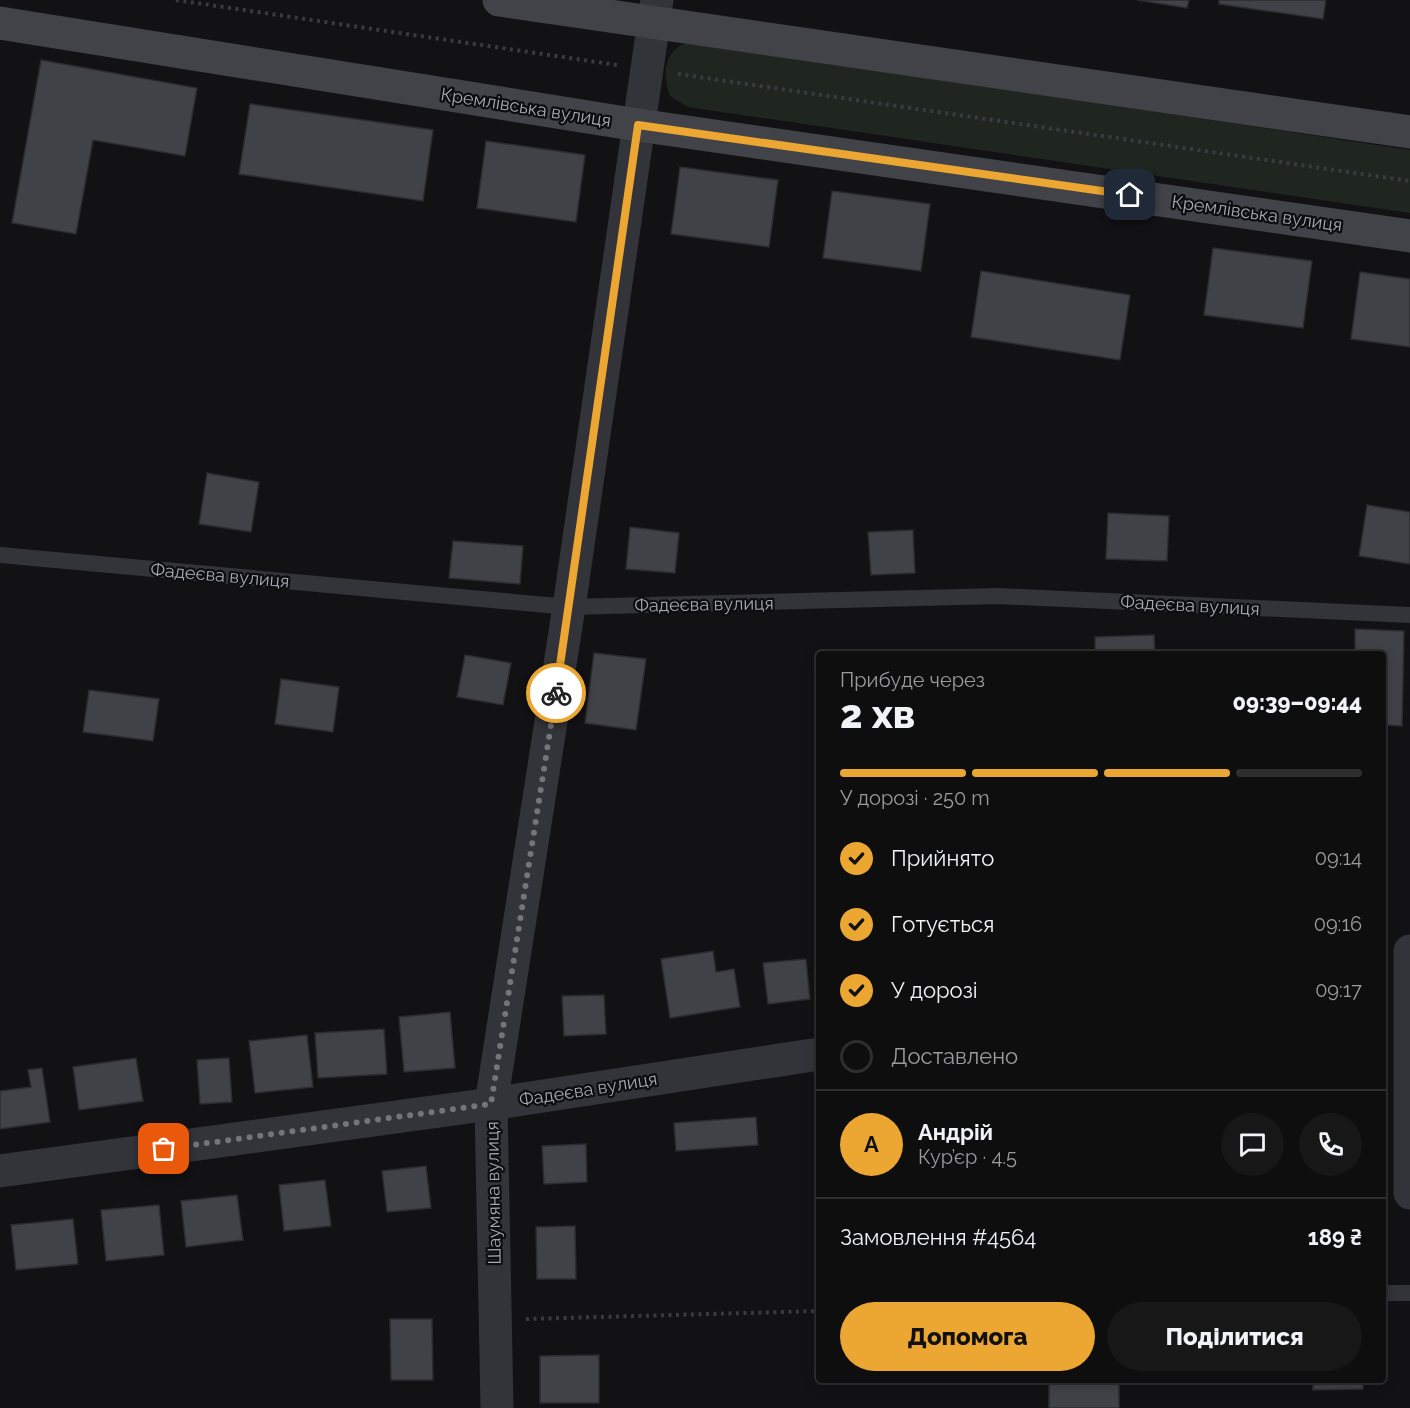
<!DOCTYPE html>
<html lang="uk">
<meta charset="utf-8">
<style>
body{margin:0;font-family:Raleway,sans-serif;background:#171718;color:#f1f3f6;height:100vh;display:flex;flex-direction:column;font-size:22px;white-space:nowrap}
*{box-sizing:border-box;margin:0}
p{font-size:20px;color:#9b9c9e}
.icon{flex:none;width:33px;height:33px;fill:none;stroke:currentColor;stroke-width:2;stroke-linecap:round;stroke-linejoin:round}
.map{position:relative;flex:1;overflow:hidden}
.drawer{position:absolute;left:816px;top:651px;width:570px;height:732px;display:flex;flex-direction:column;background:#0e0e0f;border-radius:6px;box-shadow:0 3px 15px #0003,0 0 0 2px #2e2e2f}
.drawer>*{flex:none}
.pin{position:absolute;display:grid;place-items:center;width:51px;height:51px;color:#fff;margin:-26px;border-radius:12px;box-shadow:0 3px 9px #0006}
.courier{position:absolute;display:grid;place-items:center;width:60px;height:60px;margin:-30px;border:4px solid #eca632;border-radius:50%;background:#fff;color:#222;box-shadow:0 2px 8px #0007}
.headline em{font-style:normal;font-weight:800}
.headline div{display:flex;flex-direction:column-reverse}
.headline{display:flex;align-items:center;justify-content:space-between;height:102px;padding:0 24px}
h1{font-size:39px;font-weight:800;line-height:45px}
.bar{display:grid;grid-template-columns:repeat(4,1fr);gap:9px 6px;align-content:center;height:72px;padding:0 24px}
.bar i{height:8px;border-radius:4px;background:#2e2e2f}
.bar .on{background:#eca632}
.bar p{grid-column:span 4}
.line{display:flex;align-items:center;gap:15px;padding:0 24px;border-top:2px solid #2e2e2f}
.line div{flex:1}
.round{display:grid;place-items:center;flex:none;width:63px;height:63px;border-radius:32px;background:#171718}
ol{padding:0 24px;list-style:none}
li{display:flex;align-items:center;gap:18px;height:66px}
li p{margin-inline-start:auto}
li .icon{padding:6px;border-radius:50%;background:#eca632;color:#111;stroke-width:4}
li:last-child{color:#9b9c9e}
li i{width:33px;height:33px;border:3px solid #2e2e2f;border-radius:50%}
.button{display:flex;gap:12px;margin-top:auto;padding:12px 24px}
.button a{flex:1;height:69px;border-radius:36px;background:#eca632;color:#111;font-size:24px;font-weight:800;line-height:69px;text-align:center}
.button a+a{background:#171718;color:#f1f3f6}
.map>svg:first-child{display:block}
.green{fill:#1f261f}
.building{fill:#414247;stroke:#2c2c30;stroke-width:1.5}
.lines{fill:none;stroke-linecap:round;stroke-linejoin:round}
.path{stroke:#393b40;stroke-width:4;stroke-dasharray:3 4.5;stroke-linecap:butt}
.lane{stroke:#333439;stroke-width:16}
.street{stroke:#333439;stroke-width:33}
.secondary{stroke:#414349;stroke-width:33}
.done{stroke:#71757c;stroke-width:6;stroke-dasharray:0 10.8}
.route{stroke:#eca632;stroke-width:8}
.labels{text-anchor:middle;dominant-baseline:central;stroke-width:4.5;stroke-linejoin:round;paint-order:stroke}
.street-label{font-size:18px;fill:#a4aab4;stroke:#0d0d0f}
</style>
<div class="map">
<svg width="1410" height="1408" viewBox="0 0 1410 1408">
<rect width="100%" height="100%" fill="#121214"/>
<!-- green -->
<path class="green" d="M693 42 1410 150V213L688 107 670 96C661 75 665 44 693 42Z"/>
<!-- building -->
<g class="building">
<path d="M1137 0H1189L1187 8Z"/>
<path d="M1219 0H1326L1323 19 1219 4Z"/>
<path d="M41 60 197 88 185 156 93 140 76 234 12 223Z"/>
<path d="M250 104 433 130 423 201 239 174Z"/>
<path d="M486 141 585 155 576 222 477 208Z"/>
<path d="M680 167 778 180 769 247 671 234Z"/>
<path d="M832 191 930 204 921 271 823 258Z"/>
<path d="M1213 248 1312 261 1303 328 1204 315Z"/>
<path d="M981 271 1130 295 1120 360 971 337Z"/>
<path d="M1360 272 1410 279V347L1351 339Z"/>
<path d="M207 473 259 482 251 532 199 524Z"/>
<path d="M1367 505 1410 512V564L1359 556Z"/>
<path d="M1108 513 1169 516 1167 561 1106 559Z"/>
<path d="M630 527 679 533 675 573 626 569Z"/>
<path d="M913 530 915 573 871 575 868 532Z"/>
<path d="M453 541 523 546 520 584 449 578Z"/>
<path d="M1355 629 1404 631 1402 726 1383 725V654H1355Z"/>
<path d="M1154 635 1155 654H1095V637Z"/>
<path d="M594 653 646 659 636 730 585 723Z"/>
<path d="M465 655 511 663 503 705 457 697Z"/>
<path d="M281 679 339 687 333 732 275 724Z"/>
<path d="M89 690 159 699 153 741 83 732Z"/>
<path d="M713 951 716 972 734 969 740 1007 670 1018 661 959Z"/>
<path d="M806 959 810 999 768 1004 763 963Z"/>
<path d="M604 995 606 1034 564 1036 562 996Z"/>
<path d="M450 1012 455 1068 404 1072 399 1017Z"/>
<path d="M384 1029 387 1074 318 1078 315 1033Z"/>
<path d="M307 1035 313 1087 255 1093 249 1041Z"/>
<path d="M136 1058 143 1101 79 1110 73 1067Z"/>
<path d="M229 1058 232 1102 200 1104 197 1060Z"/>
<path d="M42 1068 50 1122 0 1129V1091L31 1087 28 1070Z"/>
<path d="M756 1117 758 1145 676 1151 674 1123Z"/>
<path d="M586 1144 587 1182 544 1184 542 1146Z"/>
<path d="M426 1166 431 1208 387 1212 382 1171Z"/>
<path d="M325 1180 331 1226 284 1231 279 1185Z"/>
<path d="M237 1195 243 1240 186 1247 181 1201Z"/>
<path d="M159 1205 164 1255 106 1261 101 1210Z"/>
<path d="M73 1219 78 1264 16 1270 11 1225Z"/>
<path d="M575 1226 576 1279H537L536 1227Z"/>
<path d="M390 1319H432L433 1380H391Z"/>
<path d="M599 1355V1403H540V1356Z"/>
<path d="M822 1380H896V1383L822 1384Z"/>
<path d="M1119 1380V1408H1049V1381Z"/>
<path d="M1313 1380H1363V1389L1313 1390Z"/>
</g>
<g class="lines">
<!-- path -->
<g class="path">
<path d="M176 0 617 65"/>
<path d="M678 74 1410 181"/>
<path d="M526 1319 819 1311"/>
</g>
<!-- lane -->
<g class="lane">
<path d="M0 555 569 607 998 596 1410 615"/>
<path d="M1383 1293H1410"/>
</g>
<!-- street -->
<g class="street">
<path d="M1410 951V1193"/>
<path d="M0 1171 491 1104 819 1054"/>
<path d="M497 1408 491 1104 569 607 657 0"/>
</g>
<!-- secondary -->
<g class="secondary">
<path d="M499 0 1410 132"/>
<path d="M0 23 638 125 1410 236"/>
</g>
</g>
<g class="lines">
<!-- done -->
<path class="done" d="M164 1149 491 1104 556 693"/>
<!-- route -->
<path class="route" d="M556 693 638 125 1130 195"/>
</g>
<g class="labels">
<!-- street labels -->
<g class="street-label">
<text transform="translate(526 107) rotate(9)">Кремлівська вулиця</text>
<text transform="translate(1257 213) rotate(8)">Кремлівська вулиця</text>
<text transform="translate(220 575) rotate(5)">Фадеєва вулиця</text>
<text transform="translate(704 604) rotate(-1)">Фадеєва вулиця</text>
<text transform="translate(1190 605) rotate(3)">Фадеєва вулиця</text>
<text transform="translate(588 1089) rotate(-9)">Фадеєва вулиця</text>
<text transform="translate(493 1193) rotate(-91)">Шаумяна вулиця</text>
</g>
</g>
</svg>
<div class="pin" style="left:164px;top:1149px;background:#ea580c"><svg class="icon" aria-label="bag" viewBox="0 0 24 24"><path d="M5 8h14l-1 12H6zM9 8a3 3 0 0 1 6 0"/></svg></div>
<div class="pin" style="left:1130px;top:195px;background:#1f2937"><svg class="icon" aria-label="home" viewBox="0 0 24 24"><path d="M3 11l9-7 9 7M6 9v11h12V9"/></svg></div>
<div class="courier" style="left:556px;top:693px"><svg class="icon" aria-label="bike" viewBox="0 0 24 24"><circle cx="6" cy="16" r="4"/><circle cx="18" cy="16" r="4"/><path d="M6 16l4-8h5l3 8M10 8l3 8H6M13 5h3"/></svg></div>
<section class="drawer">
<div class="headline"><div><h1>2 хв</h1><p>Прибуде через</p></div><em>09:39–09:44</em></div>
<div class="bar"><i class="on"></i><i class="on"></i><i class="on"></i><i></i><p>У дорозі · 250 m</p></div>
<ol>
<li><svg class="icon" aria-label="check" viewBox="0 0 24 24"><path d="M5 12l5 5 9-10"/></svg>Прийнято<p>09:14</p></li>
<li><svg class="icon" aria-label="check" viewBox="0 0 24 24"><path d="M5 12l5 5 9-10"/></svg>Готується<p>09:16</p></li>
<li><svg class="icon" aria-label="check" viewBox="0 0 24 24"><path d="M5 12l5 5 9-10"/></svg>У дорозі<p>09:17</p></li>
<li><i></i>Доставлено</li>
</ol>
<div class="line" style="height:108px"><b class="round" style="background:#eca632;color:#111">А</b><div><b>Андрій</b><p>Кур’єр · 4.5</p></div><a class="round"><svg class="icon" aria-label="chat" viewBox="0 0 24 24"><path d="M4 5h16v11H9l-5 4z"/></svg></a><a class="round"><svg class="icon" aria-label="phone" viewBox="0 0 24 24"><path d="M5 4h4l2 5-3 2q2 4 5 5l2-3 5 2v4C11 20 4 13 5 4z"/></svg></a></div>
<div class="line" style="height:78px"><div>Замовлення #4564</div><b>189 ₴</b></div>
<div class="button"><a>Допомога</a><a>Поділитися</a></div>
</section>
</div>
